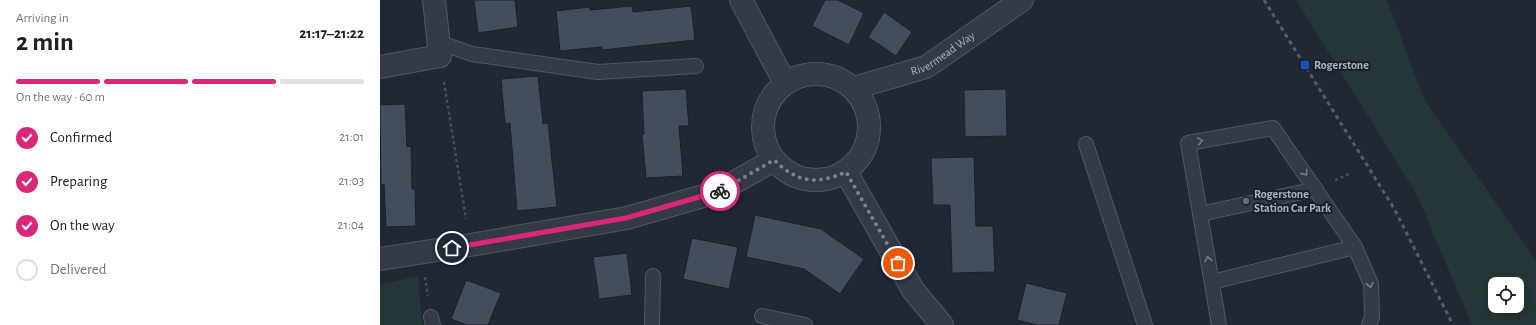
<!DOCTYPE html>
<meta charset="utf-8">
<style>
body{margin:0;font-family:"Alegreya Sans",sans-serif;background:#f6f6f6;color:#202124;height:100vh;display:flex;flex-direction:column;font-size:15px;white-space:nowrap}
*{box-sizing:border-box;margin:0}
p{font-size:13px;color:#757577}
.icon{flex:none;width:22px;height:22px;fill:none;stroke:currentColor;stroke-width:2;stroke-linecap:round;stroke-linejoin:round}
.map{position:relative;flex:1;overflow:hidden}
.sheet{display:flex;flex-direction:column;background:#fff;width:380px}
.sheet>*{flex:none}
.buttons{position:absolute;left:1108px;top:277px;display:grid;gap:8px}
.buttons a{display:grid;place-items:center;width:36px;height:36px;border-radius:8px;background:#fff;box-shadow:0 2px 10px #0003;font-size:20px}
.pin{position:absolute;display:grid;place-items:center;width:34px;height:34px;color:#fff;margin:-17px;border:2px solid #fff;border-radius:50%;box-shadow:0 1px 4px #0007}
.courier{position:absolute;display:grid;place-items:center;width:40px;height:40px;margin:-20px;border:3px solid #db2777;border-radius:50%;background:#fff;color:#222;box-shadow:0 1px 5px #0007}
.head em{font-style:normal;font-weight:700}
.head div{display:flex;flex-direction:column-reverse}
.head{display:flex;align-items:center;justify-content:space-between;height:68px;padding:0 16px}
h1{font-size:26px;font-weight:700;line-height:30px}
.bar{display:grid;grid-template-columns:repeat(4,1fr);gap:6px 4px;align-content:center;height:48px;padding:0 16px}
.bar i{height:5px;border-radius:3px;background:#e0e0e0}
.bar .current{background:#db2777}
.bar p{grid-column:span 4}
ol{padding:0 16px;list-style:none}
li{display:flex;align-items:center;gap:12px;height:44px}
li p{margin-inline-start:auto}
li .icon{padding:4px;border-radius:50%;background:#db2777;color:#fff;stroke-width:4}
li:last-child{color:#757577}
li i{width:22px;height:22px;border:2px solid #e0e0e0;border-radius:50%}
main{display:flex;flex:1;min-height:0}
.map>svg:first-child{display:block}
.green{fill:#243637;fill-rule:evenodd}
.building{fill:#434d5c;stroke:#1a212b}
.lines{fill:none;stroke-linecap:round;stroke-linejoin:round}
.lane-casing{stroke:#505763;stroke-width:16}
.street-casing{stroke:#505763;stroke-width:24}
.path{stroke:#415155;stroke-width:2.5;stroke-dasharray:3 3;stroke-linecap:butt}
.lane{stroke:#333a45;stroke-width:14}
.street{stroke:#333a45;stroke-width:22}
.rail{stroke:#555d6c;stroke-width:3;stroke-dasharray:4 4;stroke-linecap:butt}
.oneway{stroke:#767d8a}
.done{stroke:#7c8390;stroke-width:4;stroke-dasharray:0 7.2}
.route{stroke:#db2777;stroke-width:5}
.transit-dot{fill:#1a4fb4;stroke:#191f29;stroke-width:1.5}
.service-dot{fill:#5c6f8a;stroke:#191f29;stroke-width:1.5}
.labels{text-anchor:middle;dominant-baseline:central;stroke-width:4;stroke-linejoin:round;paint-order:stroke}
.street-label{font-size:12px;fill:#adb4c2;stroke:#191f29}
.poi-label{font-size:12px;font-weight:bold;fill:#adb4c2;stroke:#191f29;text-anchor:start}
</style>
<main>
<section class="sheet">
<div class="head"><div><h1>2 min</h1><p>Arriving in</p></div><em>21:17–21:22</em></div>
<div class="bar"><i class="current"></i><i class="current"></i><i class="current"></i><i></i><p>On the way · 60 m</p></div>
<ol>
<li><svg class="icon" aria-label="check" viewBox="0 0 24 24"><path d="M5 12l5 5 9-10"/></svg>Confirmed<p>21:01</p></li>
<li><svg class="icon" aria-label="check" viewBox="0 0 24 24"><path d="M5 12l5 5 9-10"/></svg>Preparing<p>21:03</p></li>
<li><svg class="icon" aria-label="check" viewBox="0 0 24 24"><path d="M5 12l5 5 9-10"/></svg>On the way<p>21:04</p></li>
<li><i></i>Delivered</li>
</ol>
</section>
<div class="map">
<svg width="1156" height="325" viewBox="0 0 1156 325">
<rect width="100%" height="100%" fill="#202834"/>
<!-- green -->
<g class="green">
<path d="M916 0H1007L1044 99 1156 261V325H1092L1037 195ZM1115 284H1137V306H1115Z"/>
<path d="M38 276 42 325H0V285Z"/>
</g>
<!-- building -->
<g class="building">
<path d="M94 0H135L138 27 98 33Z"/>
<path d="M445 0H458L484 13 469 45 432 26Z"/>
<path d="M252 6 253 12 311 6 315 40 222 50V47L180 51 176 11 210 7V10Z"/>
<path d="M504 12 532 32 516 56 488 37Z"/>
<path d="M158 76 163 124 168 123 177 207 137 211 130 123 125 124 121 79Z"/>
<path d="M306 89 309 126H299L303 176 266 178 262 134H264L262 91Z"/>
<path d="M626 89 627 136 585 137 584 90Z"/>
<path d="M25 104 27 147 31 146 32 189H35L36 226 6 227 4 184 1 185 0 105Z"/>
<path d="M594 157 596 226H613L615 272 572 273 570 205H553L551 158Z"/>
<path d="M375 215 441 229 484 259 460 294 424 269 366 257Z"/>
<path d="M312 238 358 247 349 289 303 279Z"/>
<path d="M247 253 252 295 219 299 213 257Z"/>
<path d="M86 280 121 293 108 325H87L71 319Z"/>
<path d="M646 283 687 293 679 325H657L637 320Z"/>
</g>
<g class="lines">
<defs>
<g id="lane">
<path d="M58 42 92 54 218 72 316 66"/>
<path d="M706 144 765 325"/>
<path d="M820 214 936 189"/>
<path d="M832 282 975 247"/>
<path d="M382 316 425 325"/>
<path d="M51 317 53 325"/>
<path d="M272 325 273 276"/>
<path d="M839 325 808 143 893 128 975 247 991 284 992 318 989 325"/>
</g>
<g id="street">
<path d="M361 0 405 83"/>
<path d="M0 67 60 56 54 0"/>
<circle cx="436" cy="127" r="53"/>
<path id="s1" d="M474 88 546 67 642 0"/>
<path d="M466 172 533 290 562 325"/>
<path d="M0 259 90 245 247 218 337 192 394 160"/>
</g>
</defs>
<!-- lane casing -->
<use href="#lane" class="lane-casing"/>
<!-- street casing -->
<use href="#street" class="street-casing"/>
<!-- path -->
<g class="path">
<path d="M64 82 86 219"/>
<path d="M955 180 971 173"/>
<path d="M45 277 48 296"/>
</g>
<!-- lane -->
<use href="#lane" class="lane"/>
<!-- street -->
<use href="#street" class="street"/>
<!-- rail -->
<path class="rail" d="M884 0 1015 210 1073 325"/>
</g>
<!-- one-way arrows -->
<defs><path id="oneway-chevron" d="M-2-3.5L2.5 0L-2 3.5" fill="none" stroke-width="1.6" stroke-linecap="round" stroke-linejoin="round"/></defs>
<g class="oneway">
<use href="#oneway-chevron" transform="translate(820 141) rotate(-10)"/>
<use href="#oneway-chevron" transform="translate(925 173) rotate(55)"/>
<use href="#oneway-chevron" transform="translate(828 259) rotate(-100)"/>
<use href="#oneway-chevron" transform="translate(990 285) rotate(79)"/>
</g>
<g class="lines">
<!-- done -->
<path class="done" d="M340 191 394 160C418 183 436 185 466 172L518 263"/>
<!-- route -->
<path class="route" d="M72 248 246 218 340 191"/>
</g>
<!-- markers -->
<rect class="transit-dot" x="920" y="60" width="10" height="10" rx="2"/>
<circle class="service-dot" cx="866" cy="201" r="4"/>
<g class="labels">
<!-- street labels -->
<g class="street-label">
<text stroke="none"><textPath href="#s1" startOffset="96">Rivermead Way</textPath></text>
</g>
<!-- poi labels -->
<g class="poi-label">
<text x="934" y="65">Rogerstone</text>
<text x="874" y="194">Rogerstone<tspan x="874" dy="14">Station Car Park</tspan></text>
</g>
</g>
</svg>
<div class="buttons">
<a><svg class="icon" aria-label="locate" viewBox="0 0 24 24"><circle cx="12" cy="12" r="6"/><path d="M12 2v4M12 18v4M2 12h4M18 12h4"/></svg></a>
</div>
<div class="pin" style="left:518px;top:263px;background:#ea580c"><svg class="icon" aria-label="bag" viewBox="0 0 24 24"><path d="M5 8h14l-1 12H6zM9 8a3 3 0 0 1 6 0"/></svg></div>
<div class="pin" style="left:72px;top:248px;background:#1f2937"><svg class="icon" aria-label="home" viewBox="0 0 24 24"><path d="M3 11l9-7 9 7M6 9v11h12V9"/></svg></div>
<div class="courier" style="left:340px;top:191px"><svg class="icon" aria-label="bike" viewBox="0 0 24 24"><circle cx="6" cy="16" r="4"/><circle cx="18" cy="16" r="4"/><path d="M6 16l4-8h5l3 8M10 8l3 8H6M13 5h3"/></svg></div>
</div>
</main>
